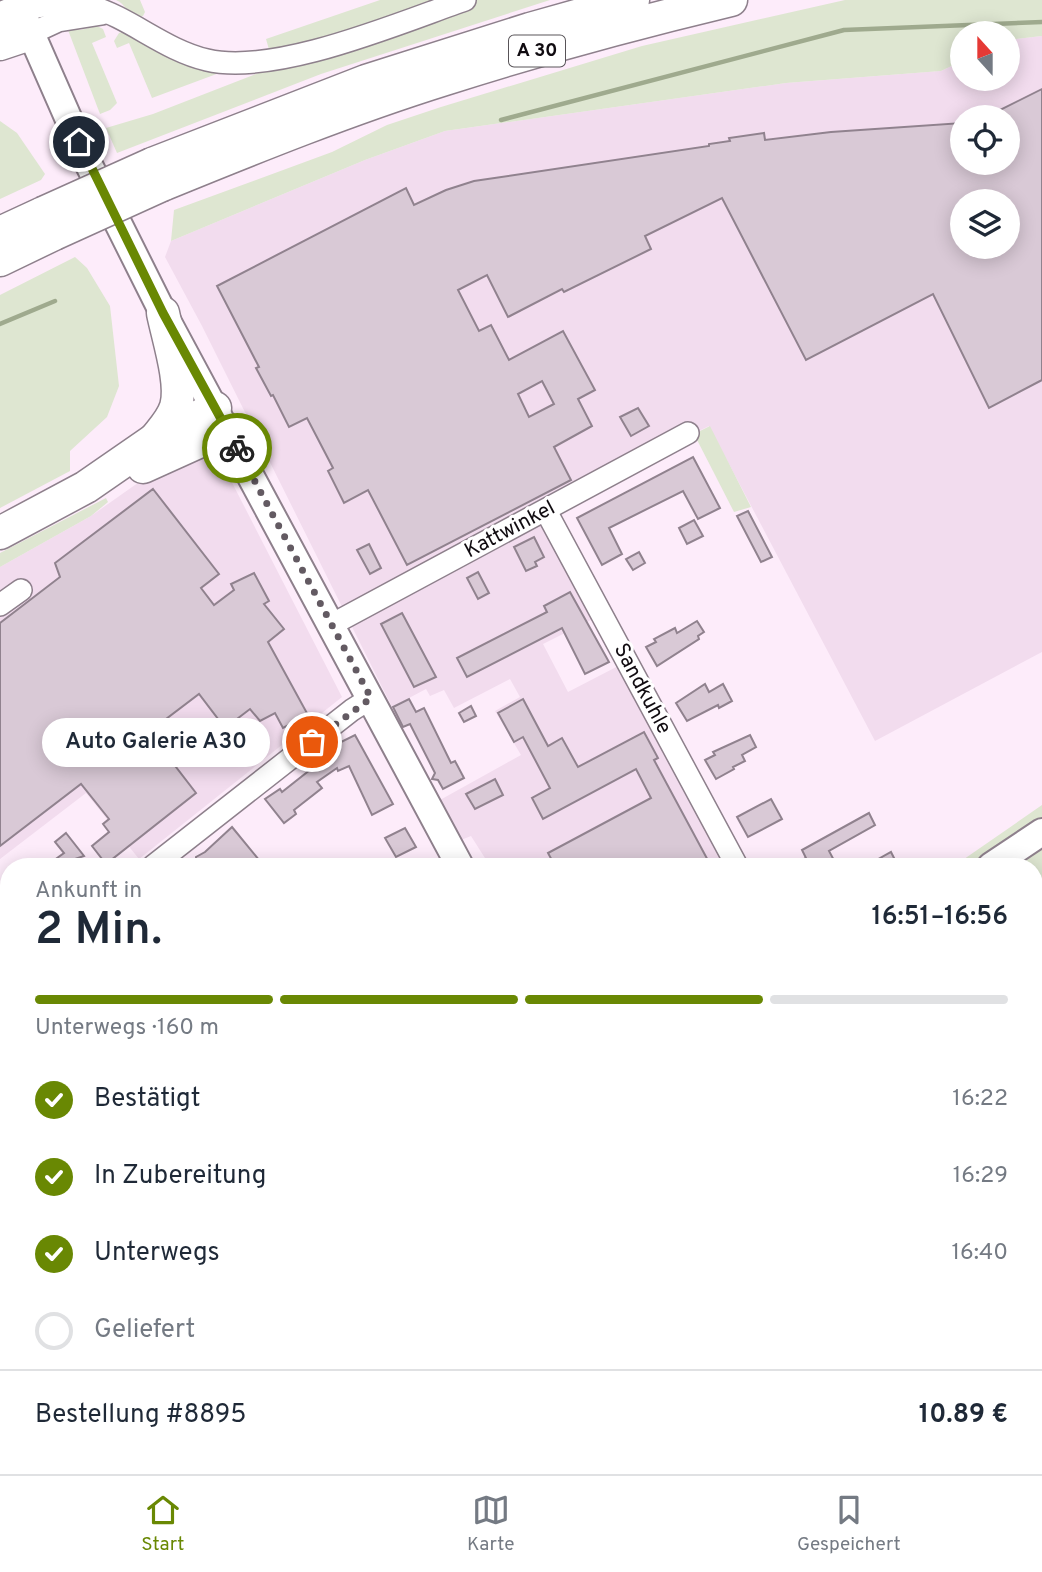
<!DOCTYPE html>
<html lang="de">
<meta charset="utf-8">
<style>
body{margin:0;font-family:Overpass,sans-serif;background:#f6f6f7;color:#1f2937;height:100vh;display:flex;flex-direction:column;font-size:26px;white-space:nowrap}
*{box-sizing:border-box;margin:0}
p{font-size:23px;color:#747a83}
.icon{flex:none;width:38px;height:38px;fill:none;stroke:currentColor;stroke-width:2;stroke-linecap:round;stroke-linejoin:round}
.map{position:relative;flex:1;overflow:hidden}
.sheet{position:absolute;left:0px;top:858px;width:1043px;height:618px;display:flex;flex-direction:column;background:#fff;border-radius:28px 28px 0 0;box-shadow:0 4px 18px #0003}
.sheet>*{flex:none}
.needle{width:46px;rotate:339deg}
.controls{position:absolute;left:950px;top:21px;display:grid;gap:14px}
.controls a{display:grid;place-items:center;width:70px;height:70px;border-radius:50%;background:#fff;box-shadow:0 4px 18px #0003;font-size:35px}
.pin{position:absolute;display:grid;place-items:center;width:60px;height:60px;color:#fff;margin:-30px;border:4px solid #fff;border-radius:50%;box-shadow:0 2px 7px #0007}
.courier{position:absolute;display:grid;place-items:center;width:70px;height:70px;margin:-35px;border:5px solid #698803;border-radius:50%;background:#fff;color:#222;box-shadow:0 2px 9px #0007}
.bubble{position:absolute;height:49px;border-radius:24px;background:#fff;box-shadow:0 4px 18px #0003;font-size:23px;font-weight:600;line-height:49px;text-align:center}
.summary em{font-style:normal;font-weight:600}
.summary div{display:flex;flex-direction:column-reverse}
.summary{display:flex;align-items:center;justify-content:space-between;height:119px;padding:0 35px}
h1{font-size:46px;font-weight:600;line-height:52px}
.bar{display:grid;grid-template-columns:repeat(4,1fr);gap:10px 7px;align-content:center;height:84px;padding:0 35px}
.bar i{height:9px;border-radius:5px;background:#e0e1e3}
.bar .selected{background:#698803}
.bar p{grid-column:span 4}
.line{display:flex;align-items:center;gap:18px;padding:0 35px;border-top:2px solid #e0e1e3}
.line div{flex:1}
ol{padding:0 35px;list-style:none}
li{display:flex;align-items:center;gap:21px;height:77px}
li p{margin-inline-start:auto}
li .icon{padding:7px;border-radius:50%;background:#698803;color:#fff;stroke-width:4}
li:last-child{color:#747a83}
li i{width:38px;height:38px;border:4px solid #e0e1e3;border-radius:50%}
.tabs{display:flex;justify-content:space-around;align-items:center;height:98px;border-top:2px solid #e0e1e3;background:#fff;font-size:19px;color:#747a83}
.tabs a{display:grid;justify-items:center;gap:4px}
.tabs .selected{color:#698803}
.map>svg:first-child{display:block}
.built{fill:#f2dcee;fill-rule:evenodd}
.green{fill:#dee6d1}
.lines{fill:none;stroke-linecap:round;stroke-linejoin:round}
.stream{stroke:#9faa8e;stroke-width:4.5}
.building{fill:#d9c9d6;stroke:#90828e;stroke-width:2;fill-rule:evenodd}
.minor-casing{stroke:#8e808c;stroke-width:24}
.major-casing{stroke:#8e808c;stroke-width:30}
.highway-casing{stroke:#8e808c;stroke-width:35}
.minor{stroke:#fff;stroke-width:21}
.major{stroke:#fff;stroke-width:26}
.highway{stroke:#fff;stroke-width:32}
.highway-bridge-casing{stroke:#8e808c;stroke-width:35;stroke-linecap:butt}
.highway-bridge{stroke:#fff;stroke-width:32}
.done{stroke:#635a62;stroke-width:7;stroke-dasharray:0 12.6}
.route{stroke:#698803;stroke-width:9}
.labels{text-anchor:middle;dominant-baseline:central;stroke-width:6;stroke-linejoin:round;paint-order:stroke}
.shield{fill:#fff;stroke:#585458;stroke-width:2}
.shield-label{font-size:19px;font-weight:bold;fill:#100b10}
.street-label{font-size:21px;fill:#100b10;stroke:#fff}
</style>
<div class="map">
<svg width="1042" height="1474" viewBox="0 0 1042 1474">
<rect width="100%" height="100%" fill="#fdecfa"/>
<!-- built -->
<g class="built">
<path d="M1042 36V652L875 741 709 426 543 509 599 616 543 644 568 692 624 663 735 866H490L471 836 461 840 440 800 521 755 495 711 520 697 510 679 454 708 444 690 430 696 426 689 392 707 202 326 165 257 171 241 365 160 445 131 786 83 941 71 962 61V79H1008V40ZM962 117H1008V163H962ZM962 201H1008V247H962Z"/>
<path d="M193 455 223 465 342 697 139 859 86 793 0 859V567L91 516 142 480Z"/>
</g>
<!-- green -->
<g class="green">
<path d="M116 0H140L145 12 143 16 135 19C127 14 126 4 116 0Z"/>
<path d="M380 0H550L321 74 117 153 106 128 153 114 274 67 266 39Z"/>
<path d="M845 0H1042V36L1008 40V33H962V61L941 71 786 83 445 131 365 160 171 241 174 210 332 152 387 125 441 107 642 46Z"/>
<path d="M97 26 103 29 106 37 92 43 117 103 110 110 100 114 68 30 75 27 80 30Z"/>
<path d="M123 32 230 69 152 98 129 43 117 48 114 41 119 33Z"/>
<path d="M0 121 17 133 45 174 41 180 0 199Z"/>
<path d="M75 257 87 268 110 306 119 386 107 417 70 451V471L0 508V295Z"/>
<path d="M710 426 751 507 734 512 694 434Z"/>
<path d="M106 498 108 502 91 516 0 567V553Z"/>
<path d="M1042 805V888L1039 879 1034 881V866H954Z"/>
<path d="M1042 989V1474H797L793 1467 1034 1466V991Z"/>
<path d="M9 1278V1382L0 1390V1286Z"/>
</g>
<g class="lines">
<!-- stream -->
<g class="stream">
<path d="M501 120 844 30 1042 22"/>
<path d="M0 324 55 301"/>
<path d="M0 1389 9 1380"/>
</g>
</g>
<!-- building -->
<g class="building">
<path d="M1042 89V380L989 408 933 294 806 360 722 198 645 236 651 249 564 292 562 289 508 317 487 275 458 290 479 331 491 325 509 360 563 331 595 390 578 399 592 426 554 447 571 480 407 565 368 490 344 503 328 471 333 468 307 418 289 427 273 395 271 396 256 368 259 367 217 286 406 188 414 205 446 190 474 181 709 146V144L730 141 729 138 764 133 765 140 831 132 962 123V163H1008V117H986ZM962 201H1008V247H962ZM542 381 554 404 529 417 518 394Z"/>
<path d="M638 408 649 426 631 436 620 417Z"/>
<path d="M693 457 720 508 698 519 683 491 609 528 622 554 602 565 577 518Z"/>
<path d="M153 489 219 574 201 588 214 605 234 590 231 584 254 573 269 601 264 604 284 629 268 642 308 715 283 728 275 713 260 721 250 709 225 728 199 694 149 732 196 793 106 864 92 846 109 832 103 824 109 819 81 784 0 846V623L60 577 55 563Z"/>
<path d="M748 511 772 557 761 562 737 516Z"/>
<path d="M694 520 703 536 687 544 679 528Z"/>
<path d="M534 537 544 557 535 562 537 566 526 571 514 547Z"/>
<path d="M369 544 381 568 370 574 357 550Z"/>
<path d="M639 552 645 563 633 570 626 559Z"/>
<path d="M478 572 489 593 478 599 467 578Z"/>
<path d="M570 592 609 662 585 674 562 628 467 677 457 658 547 612 544 606Z"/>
<path d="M402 613 436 677 414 687 381 624Z"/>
<path d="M697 621 704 632 698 636 699 639 657 666 646 647 656 642 654 639 675 628 677 633Z"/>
<path d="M705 684 709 692 723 684 732 701 719 708 718 705 687 721 676 703Z"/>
<path d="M409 699 416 712 424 708 451 763 455 761 464 778 443 789 438 780 432 779 435 773 410 724 403 727 393 707Z"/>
<path d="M523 699 548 746 562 738 578 767 644 732 658 758 654 760 711 866H555L548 853 651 798 636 769 543 819 532 798 550 788 523 737 514 742 498 713Z"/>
<path d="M471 706 476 716 464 722 459 713Z"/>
<path d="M355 735 393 804 372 815 349 766 338 771 337 768 317 782 322 788 294 810 296 814 284 823 265 799 280 789 282 792 320 762 330 754 329 752 333 750 331 747Z"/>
<path d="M750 735 756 747 742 755 745 761 733 767 734 769 716 779 705 760 715 755 713 752Z"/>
<path d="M495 779 503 795 475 809 466 794Z"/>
<path d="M771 799 782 819 748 837 737 817Z"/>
<path d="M869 813 875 825 829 851 837 866H791L806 858 802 850Z"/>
<path d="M232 827 264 866H196V857L205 852Z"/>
<path d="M405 828 416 847 396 857 385 838Z"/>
<path d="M66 833 84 856 75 859 81 866H46L64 853 55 842Z"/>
<path d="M891 852 898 866H866Z"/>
</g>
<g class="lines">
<defs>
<g id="minor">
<path d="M21 10C43 6 68 0 90 6 131 18 164 50 207 60 275 76 399 23 465 0"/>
<path d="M30 34 58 21 102 14"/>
<path d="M546 511 737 866"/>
<path d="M0 605 21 590"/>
<path d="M331 625 688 433"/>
<path d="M153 866 352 710 371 698"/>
<path d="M0 946 9 957"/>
<path d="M0 986 9 979"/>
<path d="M0 1181 9 1170"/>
<path d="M384 1466 389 1474"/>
<path d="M765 1466 769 1474"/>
<path d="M559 1474 573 1466"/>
</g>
<g id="major">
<path d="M23 15 88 163 163 313 460 866"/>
<path d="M991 866 1042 832"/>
</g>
<g id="highway">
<path d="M0 19 21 10"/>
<path d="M0 44 30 34"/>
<path d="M152 164 366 81 530 29 633 0"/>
<path d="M162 185C255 147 349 109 445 79 539 49 635 23 731 0"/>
<path d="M0 233 43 213"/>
<path d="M0 260 54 234"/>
<path d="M155 439C163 429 172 420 176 407 183 383 168 338 163 313"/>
<path d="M143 467 227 429"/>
<path d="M0 533 86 487 154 440 215 408"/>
</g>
</defs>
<!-- minor casing -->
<use href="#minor" class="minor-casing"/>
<!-- major casing -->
<use href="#major" class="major-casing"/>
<!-- highway casing -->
<use href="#highway" class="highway-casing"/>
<!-- minor -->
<use href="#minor" class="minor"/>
<!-- major -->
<use href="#major" class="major"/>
<!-- highway -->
<use href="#highway" class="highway"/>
<defs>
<g id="highway-bridge">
<path d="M43 213 152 164"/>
<path d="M54 234 162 185"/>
</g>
</defs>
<!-- highway-bridge casing -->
<use href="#highway-bridge" class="highway-bridge-casing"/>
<!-- highway-bridge -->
<use href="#highway-bridge" class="highway-bridge"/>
</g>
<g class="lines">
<!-- done -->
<path class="done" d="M237 448 371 698 312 742"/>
<!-- route -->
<path class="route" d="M79 142 163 313 237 448"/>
</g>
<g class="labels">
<!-- shield labels -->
<rect class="shield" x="509" y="35.5" width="56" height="31" rx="5"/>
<g class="shield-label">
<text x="537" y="51">A 30</text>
</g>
<!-- street labels -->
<g class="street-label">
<text transform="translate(510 530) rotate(-28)">Kattwinkel</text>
<text transform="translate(642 689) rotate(62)">Sandkuhle</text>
</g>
</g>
</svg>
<div class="controls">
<a><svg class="needle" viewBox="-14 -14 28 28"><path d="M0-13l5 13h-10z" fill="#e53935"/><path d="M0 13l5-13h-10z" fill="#747a83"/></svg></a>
<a><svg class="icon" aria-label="locate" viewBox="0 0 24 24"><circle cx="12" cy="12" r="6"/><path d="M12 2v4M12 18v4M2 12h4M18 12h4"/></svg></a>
<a><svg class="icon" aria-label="layers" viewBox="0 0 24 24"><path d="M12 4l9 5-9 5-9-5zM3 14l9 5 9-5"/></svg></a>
</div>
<div class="pin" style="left:312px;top:742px;background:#ea580c"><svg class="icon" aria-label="bag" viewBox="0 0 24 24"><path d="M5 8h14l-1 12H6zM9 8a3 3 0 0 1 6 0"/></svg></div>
<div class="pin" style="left:79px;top:142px;background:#1f2937"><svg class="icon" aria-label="home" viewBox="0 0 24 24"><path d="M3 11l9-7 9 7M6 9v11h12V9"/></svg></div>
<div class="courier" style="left:237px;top:448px"><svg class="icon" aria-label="bike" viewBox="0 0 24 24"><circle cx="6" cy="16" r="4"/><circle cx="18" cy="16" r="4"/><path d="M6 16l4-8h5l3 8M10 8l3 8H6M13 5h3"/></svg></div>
<div class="bubble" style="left:42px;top:718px;width:228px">Auto Galerie A30</div>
<section class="sheet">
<div class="summary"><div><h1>2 Min.</h1><p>Ankunft in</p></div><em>16:51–16:56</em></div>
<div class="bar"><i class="selected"></i><i class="selected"></i><i class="selected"></i><i></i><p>Unterwegs · 160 m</p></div>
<ol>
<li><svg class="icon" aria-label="check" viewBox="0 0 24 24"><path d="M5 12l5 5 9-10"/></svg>Bestätigt<p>16:22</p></li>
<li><svg class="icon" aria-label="check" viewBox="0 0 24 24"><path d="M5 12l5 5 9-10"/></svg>In Zubereitung<p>16:29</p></li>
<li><svg class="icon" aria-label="check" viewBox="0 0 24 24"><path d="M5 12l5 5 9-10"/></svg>Unterwegs<p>16:40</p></li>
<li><i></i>Geliefert</li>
</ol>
<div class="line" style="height:91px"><div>Bestellung #8895</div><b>10.89 €</b></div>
</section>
</div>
<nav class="tabs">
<a class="selected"><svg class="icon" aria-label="home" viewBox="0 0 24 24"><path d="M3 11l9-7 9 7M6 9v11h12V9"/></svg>Start</a>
<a><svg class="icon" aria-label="map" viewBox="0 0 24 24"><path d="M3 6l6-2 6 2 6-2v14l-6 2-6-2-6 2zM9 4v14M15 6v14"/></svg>Karte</a>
<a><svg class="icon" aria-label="saved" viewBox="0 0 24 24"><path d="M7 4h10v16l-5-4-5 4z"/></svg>Gespeichert</a>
</nav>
